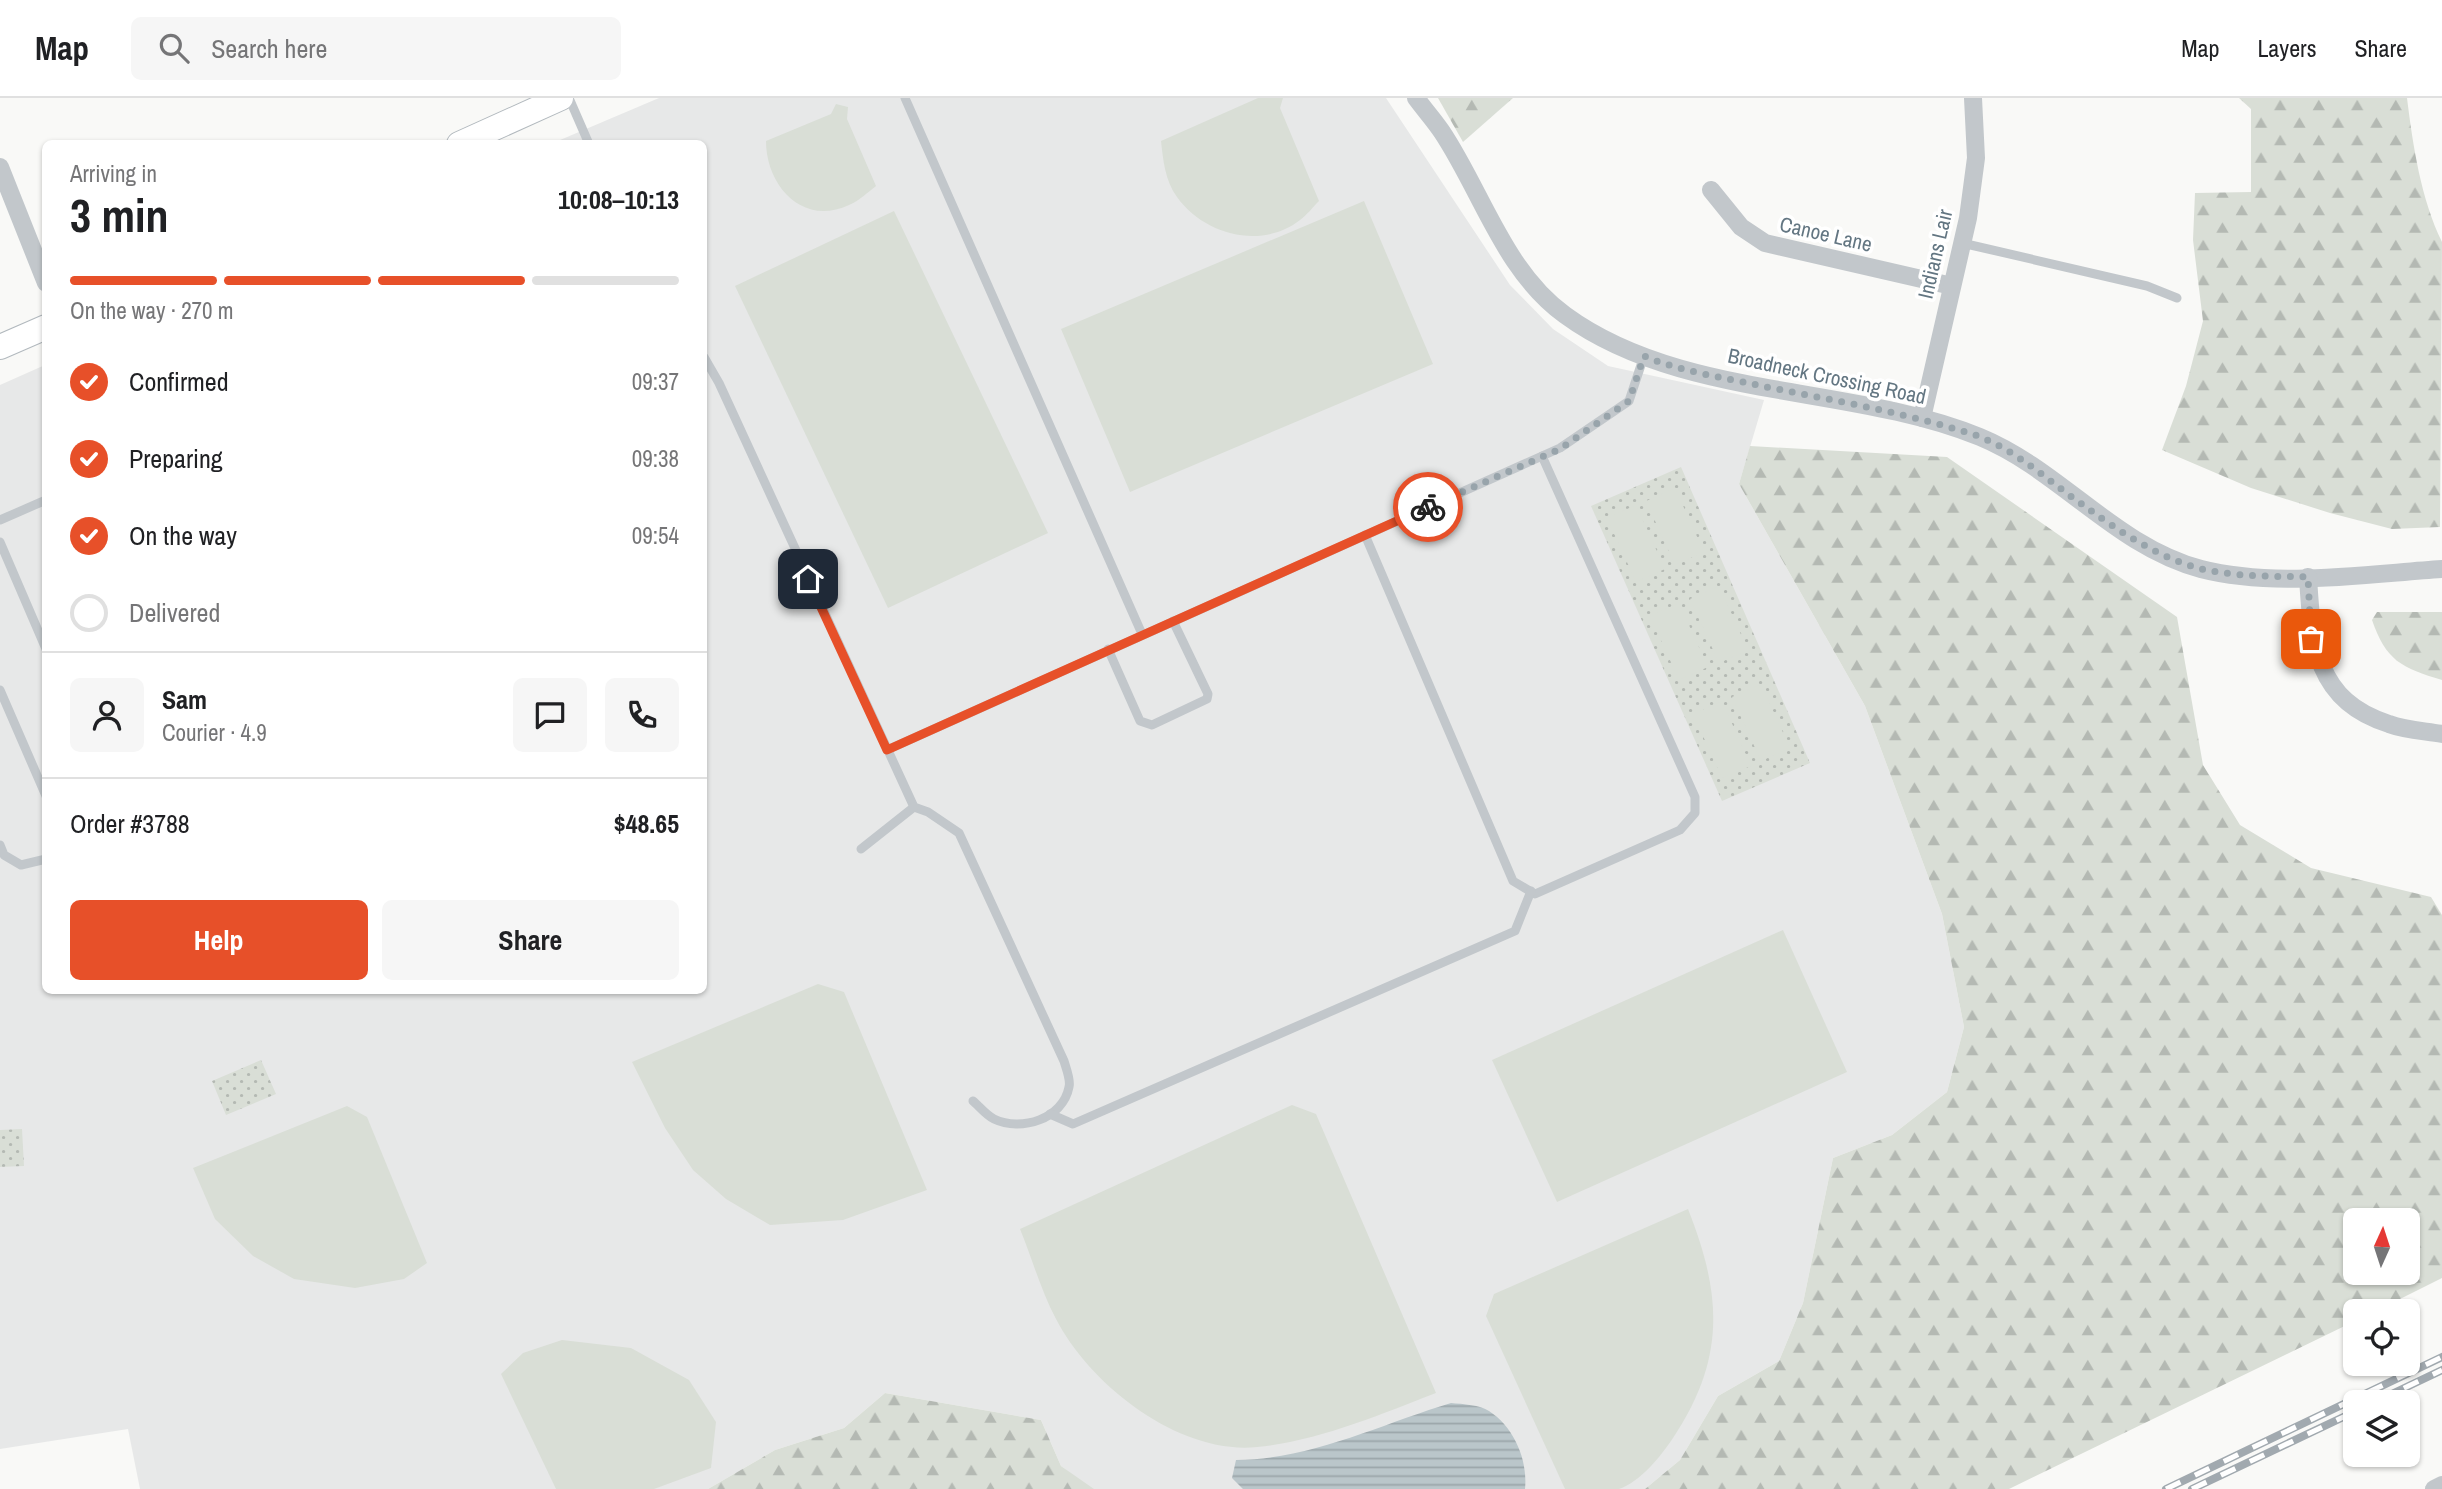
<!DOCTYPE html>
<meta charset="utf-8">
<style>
body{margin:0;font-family:"Archivo Narrow",sans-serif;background:#f6f6f6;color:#202124;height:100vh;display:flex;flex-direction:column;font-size:26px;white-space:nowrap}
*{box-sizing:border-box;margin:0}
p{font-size:23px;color:#757577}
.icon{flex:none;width:38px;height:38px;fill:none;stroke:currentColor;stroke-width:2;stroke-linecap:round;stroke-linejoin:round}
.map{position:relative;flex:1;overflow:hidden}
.details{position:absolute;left:42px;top:42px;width:665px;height:854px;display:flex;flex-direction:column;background:#fff;border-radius:10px;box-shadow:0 2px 5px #0004}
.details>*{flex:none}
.needle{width:46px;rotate:3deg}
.buttons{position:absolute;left:2343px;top:1110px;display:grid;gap:14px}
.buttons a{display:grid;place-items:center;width:77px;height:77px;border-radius:10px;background:#fff;box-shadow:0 2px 5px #0004;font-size:35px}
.pin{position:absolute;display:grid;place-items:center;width:60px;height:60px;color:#fff;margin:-30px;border-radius:14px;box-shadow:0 4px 10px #0006}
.courier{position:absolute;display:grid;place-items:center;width:70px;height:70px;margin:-35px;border:5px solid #e75029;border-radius:50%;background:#fff;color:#222;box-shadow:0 2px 9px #0007}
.overview em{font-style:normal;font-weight:700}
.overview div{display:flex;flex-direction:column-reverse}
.overview{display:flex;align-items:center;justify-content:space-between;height:119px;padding:0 28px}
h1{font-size:46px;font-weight:700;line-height:52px}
.bar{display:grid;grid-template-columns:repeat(4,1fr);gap:10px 7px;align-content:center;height:84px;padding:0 28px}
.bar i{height:9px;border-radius:5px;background:#e0e0e0}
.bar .on{background:#e75029}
.bar p{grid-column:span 4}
.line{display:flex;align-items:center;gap:18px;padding:0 28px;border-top:2px solid #e0e0e0}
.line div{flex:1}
.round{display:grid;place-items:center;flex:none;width:74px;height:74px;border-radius:10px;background:#f6f6f6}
ol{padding:0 28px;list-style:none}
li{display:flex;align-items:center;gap:21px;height:77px}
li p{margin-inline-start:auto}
li .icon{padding:7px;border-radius:50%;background:#e75029;color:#fff;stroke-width:4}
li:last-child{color:#757577}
li i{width:38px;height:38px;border:4px solid #e0e0e0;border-radius:50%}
.primary-button{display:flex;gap:14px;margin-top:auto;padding:14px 28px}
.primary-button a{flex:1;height:80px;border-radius:10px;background:#e75029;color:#fff;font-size:28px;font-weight:700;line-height:80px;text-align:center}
.primary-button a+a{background:#f6f6f6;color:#202124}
header{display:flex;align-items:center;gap:42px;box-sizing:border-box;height:98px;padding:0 35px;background:#fff;border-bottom:2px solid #e0e0e0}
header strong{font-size:33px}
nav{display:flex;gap:38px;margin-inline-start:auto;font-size:24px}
.search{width:490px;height:63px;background:#f6f6f6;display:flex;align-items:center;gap:18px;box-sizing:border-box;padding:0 24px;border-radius:10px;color:#757577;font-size:26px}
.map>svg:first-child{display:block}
.built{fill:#e7e8e8}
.forest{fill:url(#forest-firs);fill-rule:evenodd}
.park{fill:url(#park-dots)}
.pitch{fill:#d9ded6}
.water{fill:url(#water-rules)}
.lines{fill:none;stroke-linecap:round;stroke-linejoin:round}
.secondary-casing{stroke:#b2b9be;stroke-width:26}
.lane{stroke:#c2c7cb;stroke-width:9}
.street{stroke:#c2c7cb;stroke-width:18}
.secondary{stroke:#fff;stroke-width:24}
.rail-casing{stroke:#a1a9af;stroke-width:8}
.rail{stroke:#fff;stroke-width:5;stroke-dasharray:16;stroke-linecap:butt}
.done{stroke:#98a4ab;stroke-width:7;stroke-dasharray:0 12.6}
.route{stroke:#e75029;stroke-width:9}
.labels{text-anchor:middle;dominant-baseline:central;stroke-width:7;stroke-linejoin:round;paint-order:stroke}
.street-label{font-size:21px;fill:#637682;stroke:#fff}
</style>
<header>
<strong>Map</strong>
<div class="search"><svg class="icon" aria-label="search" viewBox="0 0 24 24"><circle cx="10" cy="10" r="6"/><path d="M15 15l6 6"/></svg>Search here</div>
<nav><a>Map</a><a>Layers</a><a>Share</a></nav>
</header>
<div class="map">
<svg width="2442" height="1391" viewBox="0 0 2442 1391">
<defs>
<pattern id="forest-firs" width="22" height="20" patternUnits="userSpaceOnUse" patternTransform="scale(1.75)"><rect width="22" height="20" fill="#d9ded6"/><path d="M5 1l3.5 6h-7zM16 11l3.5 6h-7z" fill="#b4b9b3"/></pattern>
<pattern id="park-dots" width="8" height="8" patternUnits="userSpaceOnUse" patternTransform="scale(1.75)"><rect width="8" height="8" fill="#d9ded6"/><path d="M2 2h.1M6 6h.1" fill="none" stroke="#b4b9b3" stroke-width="1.8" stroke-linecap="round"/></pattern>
<pattern id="water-rules" width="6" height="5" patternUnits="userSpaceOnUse" patternTransform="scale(1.75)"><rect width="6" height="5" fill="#bac6ca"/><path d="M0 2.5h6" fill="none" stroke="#9ba5a9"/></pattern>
</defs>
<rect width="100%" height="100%" fill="#f9f9f7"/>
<!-- built -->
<path class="built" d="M659 0H1386L1510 187 1553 231 1608 268 1764 302 1739 386 1865 608 1942 816 1964 929 1947 994 1892 1037 1833 1060 1803 1205 1779 1263 1718 1298 1680 1362 1645 1391H1091L1061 1368 1041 1322 885 1295 844 1330 775 1352 708 1391H140L128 1331 0 1351V287L45 267 46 892H704V46L553 45Z"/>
<!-- forest -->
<g class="forest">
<path d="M1438 0H1513L1463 44Z"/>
<path d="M2239 0H2407C2413 48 2421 101 2442 144L2440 429 2392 431 2330 415 2251 390 2162 352 2186 288 2203 223 2193 142 2195 95 2251 94V11Z"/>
<path d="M1750 348 1947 359 2177 519 2203 667 2240 727 2311 770 2431 799 2442 817V1180L2376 1213H2356L2355 1223 2009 1391H1645L1680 1362 1718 1298 1779 1263 1803 1205 1833 1060 1892 1037 1947 994 1964 929 1942 816 1865 608 1739 386ZM2356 1122H2408V1174H2356Z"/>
<path d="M2377 514H2442V582C2402 570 2386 563 2372 522Z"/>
<path d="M885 1295 1041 1322 1061 1368 1094 1391H708L775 1352 844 1330Z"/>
</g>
<!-- park -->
<g class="park">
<path d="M1681 369 1810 665 1722 703 1591 408Z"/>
<path d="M261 962 276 996 226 1017 212 983Z"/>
<path d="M22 1031 24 1068 0 1069V1032Z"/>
</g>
<!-- pitch -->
<g class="pitch">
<path d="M1258 0H1283L1280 10 1319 103C1313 109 1307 117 1300 122 1262 152 1204 137 1177 99 1165 83 1163 61 1161 43Z"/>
<path d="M836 6 848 9 847 21 876 88C868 94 859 103 849 107 802 129 766 87 766 43L831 16Z"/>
<path d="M1364 103 1433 266 1130 394 1061 231Z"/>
<path d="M894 113 1048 435 888 510 735 188Z"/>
<path d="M1675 390 1704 454 1675 467 1646 403Z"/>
<path d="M1636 407 1665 471 1636 484 1607 420Z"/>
<path d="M1719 488 1748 552 1719 565 1690 501Z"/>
<path d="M1679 505 1708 569 1679 582 1650 518Z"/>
<path d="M1761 586 1790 650 1761 663 1732 599Z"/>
<path d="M1722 603 1751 668 1722 680 1693 616Z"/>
<path d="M1783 832 1847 974 1557 1104 1492 962Z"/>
<path d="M818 886 844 894 927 1092 843 1122 770 1127 726 1101 693 1072 665 1030 632 964Z"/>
<path d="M1292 1007 1316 1016 1436 1295C1379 1317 1318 1343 1257 1349 1179 1357 1090 1287 1056 1221 1041 1193 1032 1160 1020 1131Z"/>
<path d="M347 1008 367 1019 427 1165 404 1181 355 1190 294 1181 253 1158 215 1121 193 1070Z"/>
<path d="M1688 1111C1722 1197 1726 1260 1673 1340 1661 1358 1640 1384 1619 1391 1604 1391 1581 1391 1565 1391L1486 1218 1494 1196Z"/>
<path d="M562 1242 631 1250 689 1282 716 1324 711 1370 654 1391H556L501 1276 523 1255Z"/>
</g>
<!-- water -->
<path class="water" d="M1451 1305C1463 1306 1480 1307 1489 1313 1514 1329 1528 1362 1525 1391H1243L1232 1380 1236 1362C1310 1362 1381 1326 1451 1305Z"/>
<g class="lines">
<defs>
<g id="secondary">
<path d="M459 46 561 0"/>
<path d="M0 249 46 229"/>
</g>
</defs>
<!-- secondary casing -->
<use href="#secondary" class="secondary-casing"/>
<!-- lane -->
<g class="lane">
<path d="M569 0 589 46"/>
<path d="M905 0 1142 536"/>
<path d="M1962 145 2147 188 2177 200"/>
<path d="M704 259 719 285 914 709 928 714 959 735 1064 963C1066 970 1071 982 1069 989 1063 1021 1021 1034 994 1021 986 1017 979 1008 973 1003"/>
<path d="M0 422 46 402"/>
<path d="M1365 437 1513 783 1535 796 1680 732 1695 715V699L1542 358"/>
<path d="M0 444 46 551"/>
<path d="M1108 551 1140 623 1152 627 1207 601 1208 596 1173 523"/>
<path d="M0 592 46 698"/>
<path d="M887 652 1560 350 1629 303 1644 258"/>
<path d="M0 747 4 757 21 767 46 761"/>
<path d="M861 751 914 709"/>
<path d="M1050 1016 1073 1026 1515 833 1531 793"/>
</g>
<!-- street -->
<g class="street">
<path d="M1416 0C1424 11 1434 22 1442 34 1482 94 1504 173 1565 217 1681 302 1851 286 1980 339 2060 372 2115 448 2201 471 2275 490 2367 476 2442 471"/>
<path d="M0 69 46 185"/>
<path d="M1711 92 1741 129 1765 145 1952 188"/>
<path d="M1922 320 1968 120 1976 60 1973 0"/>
<path d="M2308 479C2312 545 2315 603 2389 626 2405 632 2425 633 2442 636"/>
<path d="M2434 1391 2442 1387"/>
</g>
<!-- secondary -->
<use href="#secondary" class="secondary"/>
<defs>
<g id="rail">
<path d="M2375 1304 2442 1272"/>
<path d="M2166 1391 2442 1259"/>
<path d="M2192 1391 2356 1313"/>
</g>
</defs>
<!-- rail casing -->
<use href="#rail" class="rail-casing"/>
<!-- rail -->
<use href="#rail" class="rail"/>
</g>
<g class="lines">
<!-- done -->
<path class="done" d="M1428 409 1560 351 1629 303 1644 258C1679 273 1721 279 1757 287 1830 302 1904 314 1975 337 2017 352 2049 384 2086 409 2120 434 2161 461 2202 471 2237 479 2273 478 2308 479L2311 541"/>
<!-- route -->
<path class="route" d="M808 481 887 652 1428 409"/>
</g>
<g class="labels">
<!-- street labels -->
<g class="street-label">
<text transform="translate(1826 136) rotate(13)">Canoe Lane</text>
<text transform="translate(1935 156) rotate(-77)">Indians Lair</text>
<text transform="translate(1827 278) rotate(12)">Broadneck Crossing Road</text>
</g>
</g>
</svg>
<div class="buttons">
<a><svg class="needle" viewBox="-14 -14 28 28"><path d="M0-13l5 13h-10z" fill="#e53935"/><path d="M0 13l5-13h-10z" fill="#757577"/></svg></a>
<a><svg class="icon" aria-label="locate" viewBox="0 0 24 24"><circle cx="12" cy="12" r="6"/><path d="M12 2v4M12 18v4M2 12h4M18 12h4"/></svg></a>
<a><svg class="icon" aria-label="layers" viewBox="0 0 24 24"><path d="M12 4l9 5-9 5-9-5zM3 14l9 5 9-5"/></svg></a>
</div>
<div class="pin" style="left:2311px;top:541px;background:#ea580c"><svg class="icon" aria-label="bag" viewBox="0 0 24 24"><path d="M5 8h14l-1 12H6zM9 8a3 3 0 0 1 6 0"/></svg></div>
<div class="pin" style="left:808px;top:481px;background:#1f2937"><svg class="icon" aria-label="home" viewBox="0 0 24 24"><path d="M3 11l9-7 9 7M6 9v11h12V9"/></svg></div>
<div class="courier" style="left:1428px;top:409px"><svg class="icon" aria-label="bike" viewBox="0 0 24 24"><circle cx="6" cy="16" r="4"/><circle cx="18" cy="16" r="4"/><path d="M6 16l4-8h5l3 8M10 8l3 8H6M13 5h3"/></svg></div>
<section class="details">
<div class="overview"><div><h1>3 min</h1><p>Arriving in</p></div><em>10:08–10:13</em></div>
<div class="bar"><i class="on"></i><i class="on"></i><i class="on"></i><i></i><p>On the way · 270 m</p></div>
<ol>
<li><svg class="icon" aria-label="check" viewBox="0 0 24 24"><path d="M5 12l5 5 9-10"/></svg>Confirmed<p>09:37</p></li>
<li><svg class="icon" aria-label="check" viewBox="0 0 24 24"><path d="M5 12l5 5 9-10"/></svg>Preparing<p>09:38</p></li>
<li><svg class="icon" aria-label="check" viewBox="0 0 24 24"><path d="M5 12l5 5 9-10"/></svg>On the way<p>09:54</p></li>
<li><i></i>Delivered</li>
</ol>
<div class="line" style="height:126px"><a class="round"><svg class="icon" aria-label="person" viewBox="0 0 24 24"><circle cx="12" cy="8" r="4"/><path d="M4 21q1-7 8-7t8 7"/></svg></a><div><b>Sam</b><p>Courier · 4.9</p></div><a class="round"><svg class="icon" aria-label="chat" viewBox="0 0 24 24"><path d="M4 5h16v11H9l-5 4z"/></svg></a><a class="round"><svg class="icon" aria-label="phone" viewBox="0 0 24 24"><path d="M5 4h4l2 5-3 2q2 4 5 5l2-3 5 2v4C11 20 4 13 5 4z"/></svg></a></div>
<div class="line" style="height:91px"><div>Order #3788</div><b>$48.65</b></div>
<div class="primary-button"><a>Help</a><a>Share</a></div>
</section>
</div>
